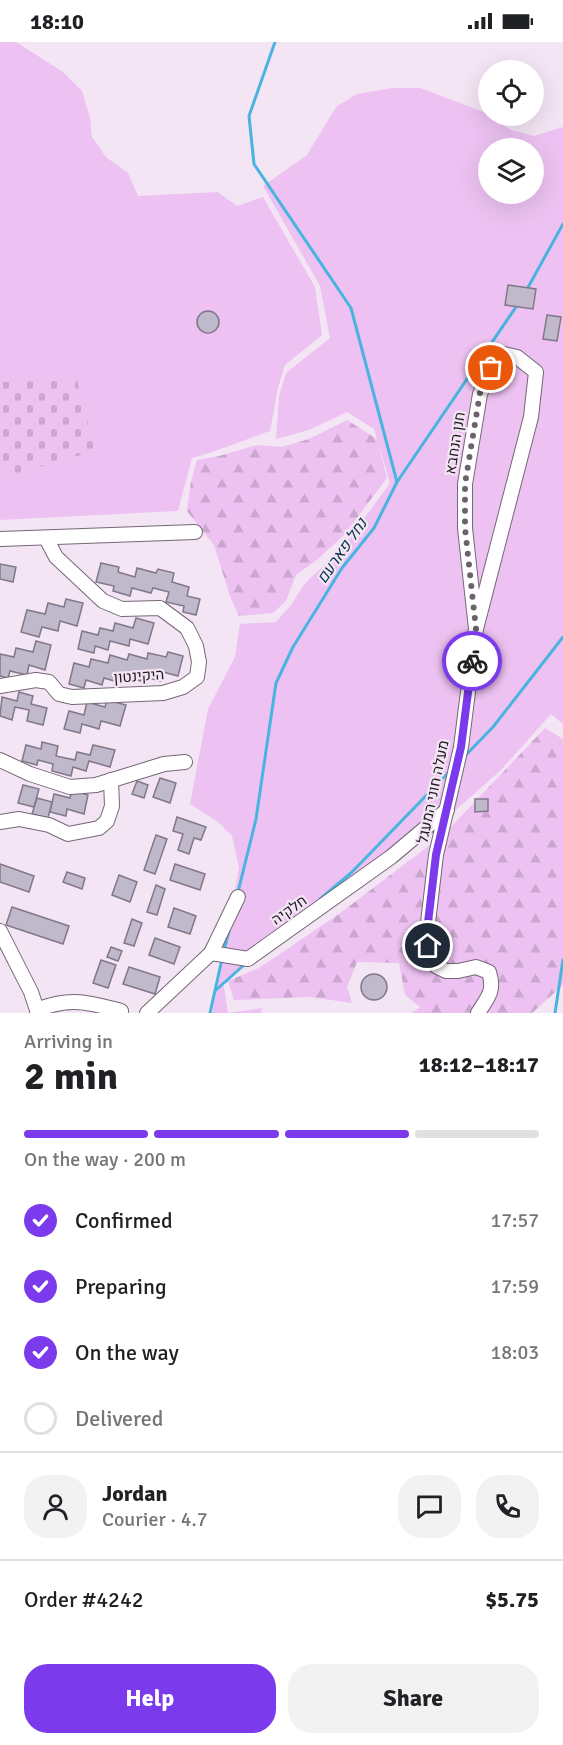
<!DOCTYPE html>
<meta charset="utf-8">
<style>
body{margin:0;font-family:Signika,Heebo,sans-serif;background:#f2f2f2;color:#202124;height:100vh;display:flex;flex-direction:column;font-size:22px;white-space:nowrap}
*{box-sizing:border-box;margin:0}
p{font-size:20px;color:#757577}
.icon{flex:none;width:33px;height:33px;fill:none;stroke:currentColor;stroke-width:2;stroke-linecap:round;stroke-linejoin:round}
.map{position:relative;height:971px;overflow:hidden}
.sheet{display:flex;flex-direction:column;background:#fff;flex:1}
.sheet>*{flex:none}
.controls{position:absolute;left:478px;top:18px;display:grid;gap:12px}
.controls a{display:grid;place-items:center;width:66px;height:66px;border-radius:50%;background:#fff;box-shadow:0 6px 24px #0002;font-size:30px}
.pin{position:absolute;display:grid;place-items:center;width:51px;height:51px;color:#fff;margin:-26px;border:3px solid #fff;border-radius:50%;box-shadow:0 2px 6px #0007}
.courier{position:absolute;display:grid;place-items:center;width:60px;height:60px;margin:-30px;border:4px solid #7c3aed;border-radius:50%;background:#fff;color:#222;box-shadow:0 2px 8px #0007}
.summary em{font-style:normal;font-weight:700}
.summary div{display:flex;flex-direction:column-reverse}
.summary{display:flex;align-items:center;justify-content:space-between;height:102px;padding:0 24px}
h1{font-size:39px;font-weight:700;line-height:45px}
.bar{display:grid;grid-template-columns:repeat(4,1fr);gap:9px 6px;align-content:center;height:72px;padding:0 24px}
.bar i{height:8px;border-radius:4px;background:#e0e0e0}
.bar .on{background:#7c3aed}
.bar p{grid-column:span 4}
.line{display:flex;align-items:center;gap:15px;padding:0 24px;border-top:2px solid #e0e0e0}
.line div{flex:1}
.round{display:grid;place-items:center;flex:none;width:63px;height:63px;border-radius:24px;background:#f2f2f2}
ol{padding:0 24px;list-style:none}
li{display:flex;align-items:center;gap:18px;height:66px}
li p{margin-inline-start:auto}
li .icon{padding:6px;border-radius:50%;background:#7c3aed;color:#fff;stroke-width:4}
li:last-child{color:#757577}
li i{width:33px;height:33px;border:3px solid #e0e0e0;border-radius:50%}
.primary-button{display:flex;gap:12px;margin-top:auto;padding:12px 24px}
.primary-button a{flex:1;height:69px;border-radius:24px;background:#7c3aed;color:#fff;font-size:24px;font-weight:700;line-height:69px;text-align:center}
.primary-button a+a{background:#f2f2f2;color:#202124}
.status{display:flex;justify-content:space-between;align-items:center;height:42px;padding:0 30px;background:#fff;direction:ltr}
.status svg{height:16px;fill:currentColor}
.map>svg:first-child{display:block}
.grass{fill:#edc2f2;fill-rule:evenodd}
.forest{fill:url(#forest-firs)}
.cemetery{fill:url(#cemetery-stones)}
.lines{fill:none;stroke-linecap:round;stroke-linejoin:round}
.stream{stroke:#49b4df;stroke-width:3}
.building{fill:#c0b8cb;stroke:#807889;stroke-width:1.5}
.minor-casing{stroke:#746776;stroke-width:16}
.minor{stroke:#fff;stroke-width:14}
.done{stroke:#6b626b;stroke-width:6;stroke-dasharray:0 10.8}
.route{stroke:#7c3aed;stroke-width:8}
.labels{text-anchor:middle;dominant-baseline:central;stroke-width:4.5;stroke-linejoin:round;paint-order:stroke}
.street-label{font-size:15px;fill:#211c21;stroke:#f4e5f5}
.water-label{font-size:16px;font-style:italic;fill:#053648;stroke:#f4e5f5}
</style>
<div class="status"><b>18:10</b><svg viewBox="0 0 49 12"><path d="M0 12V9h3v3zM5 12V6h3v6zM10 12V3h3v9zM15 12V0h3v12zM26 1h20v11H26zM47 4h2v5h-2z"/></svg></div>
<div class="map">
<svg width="563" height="971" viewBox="0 0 563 971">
<defs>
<pattern id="forest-firs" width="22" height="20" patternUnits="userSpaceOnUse" patternTransform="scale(1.5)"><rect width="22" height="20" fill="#edc2f2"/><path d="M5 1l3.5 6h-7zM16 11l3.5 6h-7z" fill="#cba6cf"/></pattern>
<pattern id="cemetery-stones" width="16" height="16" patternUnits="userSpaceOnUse" patternTransform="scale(1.5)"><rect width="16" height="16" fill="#edc2f2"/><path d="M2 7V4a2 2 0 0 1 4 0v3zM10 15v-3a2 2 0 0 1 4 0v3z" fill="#cba6cf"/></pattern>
</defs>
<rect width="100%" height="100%" fill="#f4e5f5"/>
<!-- grass -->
<g class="grass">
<path d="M0 0H16L63 30 82 49 90 76 92 95 106 115 128 131 138 154 218 150 237 164 263 155 315 245 322 293 285 323 278 346 270 389C244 398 219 409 192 416L178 469 0 478Z"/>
<path d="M392 46H420L484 70 511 88 534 94 563 85V682L551 672 501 728 405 813 223 939 228 971 262 966 261 971H212L239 826 232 794 218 780 190 762 208 667 235 615 240 582 276 580 291 563 303 544 311 535 339 511 390 441 374 387 347 370 309 388 276 397 279 354 286 331 330 296 320 244 263 144 307 113 336 65 357 52ZM489 106H534V152H489Z"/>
</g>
<!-- forest -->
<g class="forest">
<path d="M347 378 377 397 387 436 344 493 317 518 296 533 286 559 273 571 239 574 230 554 214 503 187 469 191 439 197 418 219 414 257 403 281 405 309 397Z"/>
<path d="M545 686 563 697V943L532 971H411L420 965 405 953 399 921 357 920 347 945 352 961 310 955 234 958 228 939 259 926 339 872 443 793Z"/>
</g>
<!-- cemetery -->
<path class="cemetery" d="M77 338 95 409 0 436V340Z"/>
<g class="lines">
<!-- stream -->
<g class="stream">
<path d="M526 249 563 182"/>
<path d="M397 440 518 262"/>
<path d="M463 716 493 685 563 595"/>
<path d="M238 850 256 777 276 641 293 605 342 526 374 486 397 440 351 266 254 122 249 74 275 0"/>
<path d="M320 857 351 831 450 729"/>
<path d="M224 908 230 885"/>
<path d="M216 948 245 922"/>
<path d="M210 971 222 917"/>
<path d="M555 971 563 918"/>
</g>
</g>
<!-- building -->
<g class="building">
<path d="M508 243 536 247 533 267 505 263Z"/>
<circle cx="208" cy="280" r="11"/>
<path d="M547 273 561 275 557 299 543 297Z"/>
<path d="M101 521 119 525 118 530 135 535 137 526 156 531 158 527 174 531 172 540 189 545 187 554 200 557 196 573 183 570 184 564 166 560 169 550 153 546 151 551 132 546 130 554 113 549 114 544 96 540Z"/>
<path d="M0 522 16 525 13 540 0 537Z"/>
<path d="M66 557 83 561 77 584 60 579 58 589 42 585 39 595 21 590 27 568 45 572 48 561 64 565Z"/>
<path d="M136 576 154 581 148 602 130 597 129 604 110 599 108 608 95 604 94 611 78 607 82 589 98 593 100 586 113 589 115 581 133 586Z"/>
<path d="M36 599 51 603 45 628 29 623 27 633 10 629 8 636 0 634V612L14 615 16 606 33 610Z"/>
<path d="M168 610 183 614 178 634 163 630 160 639 142 634 141 639 123 634 121 641 104 636 102 643 86 638 84 646 69 642 74 621 89 625 91 617 108 621 110 613 127 618 129 612 147 617 148 611 166 615Z"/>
<path d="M19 650 33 654 31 662 47 666 43 683 27 679 29 668 15 665 12 678 0 674 2 655 17 659Z"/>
<path d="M107 658 126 663 120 684 101 679 99 687 82 682 80 691 64 687 69 669 84 673 87 660 105 665Z"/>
<path d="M42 700 58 704 56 714 75 718 77 710 90 713 93 703 115 708 110 725 89 719 86 729 73 725 71 734 52 729 53 722 38 718 37 723 22 719 26 703 41 707Z"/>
<path d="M160 736 176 741 170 761 153 755Z"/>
<path d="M137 739 148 743 144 756 132 752Z"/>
<path d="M23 743 39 747 34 765 18 761Z"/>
<path d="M72 748 88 753 84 772 67 767 66 774 50 770 54 752 70 756Z"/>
<path d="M37 756 52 760 48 776 32 772Z"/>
<path d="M475 757H488V769L475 770Z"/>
<path d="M177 775 206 785 201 798 194 796 189 812 178 808 183 792 173 789Z"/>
<path d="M156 793 167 797 155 832 144 828Z"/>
<path d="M0 822 34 834 29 850 0 840Z"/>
<path d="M175 822 205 832 200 848 170 838Z"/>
<path d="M67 830 85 836 82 847 63 840Z"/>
<path d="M119 833 137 840 130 860 112 853Z"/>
<path d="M156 843 165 847 157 873 147 870Z"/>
<path d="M12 865 69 884 63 902 6 883Z"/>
<path d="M174 866 196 874 190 892 168 885Z"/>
<path d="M132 877 142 881 134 904 124 901Z"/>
<path d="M155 896 180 905 174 922 149 913Z"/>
<path d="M111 905 122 909 118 919 107 915Z"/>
<path d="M101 918 116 923 108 946 93 941Z"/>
<path d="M129 925 160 935 155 952 123 942Z"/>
<circle cx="374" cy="945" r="13"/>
</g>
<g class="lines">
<defs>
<g id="minor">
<path d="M0 497 195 490"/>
<path d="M476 587 465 486V442L480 352 491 326 504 312 517 315 536 330 531 375 476 587 461 705 436 813 427 889 429 915 436 924 446 929H458L476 925 489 930C495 949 488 955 478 971"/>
<path d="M0 644 36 638 49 640 59 652 72 655 163 651 183 645 197 635 199 620 196 604 187 586 160 566 122 567 103 559 56 515 46 496"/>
<path d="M0 718 30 732 70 745 96 743 164 722 185 720"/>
<path d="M0 780 19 777 49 783 68 792 99 786 107 779 112 764 111 738"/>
<path d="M0 889 31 950 38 971"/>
<path d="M211 911 238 855"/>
<path d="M37 968C69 955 89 960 121 969"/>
<path d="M147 971 211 911 248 917 391 815 447 768"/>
</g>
</defs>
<!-- minor casing -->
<use href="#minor" class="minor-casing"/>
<!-- minor -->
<use href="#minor" class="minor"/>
</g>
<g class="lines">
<!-- done -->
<path class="done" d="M472 619 476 587 465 486V442L480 351 491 326"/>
<!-- route -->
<path class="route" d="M428 904 427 889 436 813 461 705 472 619"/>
</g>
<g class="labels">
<!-- street labels -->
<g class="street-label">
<text transform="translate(455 401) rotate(-81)">חנן הנחבא</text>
<text transform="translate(139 634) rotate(-4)">היקינטון</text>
<text transform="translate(433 750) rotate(-78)">מעלה חוני המעגל</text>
<text transform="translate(289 868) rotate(-35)">חלקיה</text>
</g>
<!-- water labels -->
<g class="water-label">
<text transform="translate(342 509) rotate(-55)">נחל פארעם</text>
</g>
</g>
</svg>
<div class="controls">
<a><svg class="icon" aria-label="locate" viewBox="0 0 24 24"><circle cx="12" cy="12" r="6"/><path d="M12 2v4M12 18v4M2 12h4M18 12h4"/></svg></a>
<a><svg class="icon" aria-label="layers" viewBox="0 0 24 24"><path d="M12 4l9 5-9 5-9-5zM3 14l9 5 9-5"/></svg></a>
</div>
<div class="pin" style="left:491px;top:326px;background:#ea580c"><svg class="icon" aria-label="bag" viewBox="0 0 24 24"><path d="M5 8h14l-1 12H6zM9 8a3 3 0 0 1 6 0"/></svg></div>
<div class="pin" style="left:428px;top:904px;background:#1f2937"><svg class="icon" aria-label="home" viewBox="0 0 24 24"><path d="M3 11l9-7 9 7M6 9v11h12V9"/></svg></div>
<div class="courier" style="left:472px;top:619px"><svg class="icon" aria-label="bike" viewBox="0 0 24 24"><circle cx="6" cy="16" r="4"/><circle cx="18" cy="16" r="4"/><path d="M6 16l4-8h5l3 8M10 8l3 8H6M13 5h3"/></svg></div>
</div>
<section class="sheet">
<div class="summary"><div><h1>2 min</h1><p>Arriving in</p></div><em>18:12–18:17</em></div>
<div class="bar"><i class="on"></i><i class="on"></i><i class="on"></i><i></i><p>On the way · 200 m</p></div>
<ol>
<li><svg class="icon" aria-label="check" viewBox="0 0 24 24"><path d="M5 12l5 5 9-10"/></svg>Confirmed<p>17:57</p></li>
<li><svg class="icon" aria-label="check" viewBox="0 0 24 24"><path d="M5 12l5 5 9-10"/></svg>Preparing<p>17:59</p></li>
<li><svg class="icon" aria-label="check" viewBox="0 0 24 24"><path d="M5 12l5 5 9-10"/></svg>On the way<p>18:03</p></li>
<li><i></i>Delivered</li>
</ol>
<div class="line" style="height:108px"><a class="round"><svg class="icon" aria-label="person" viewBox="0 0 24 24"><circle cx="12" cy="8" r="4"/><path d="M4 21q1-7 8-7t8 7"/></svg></a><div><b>Jordan</b><p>Courier · 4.7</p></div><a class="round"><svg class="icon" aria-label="chat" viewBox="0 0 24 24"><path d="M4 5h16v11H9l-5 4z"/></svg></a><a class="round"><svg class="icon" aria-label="phone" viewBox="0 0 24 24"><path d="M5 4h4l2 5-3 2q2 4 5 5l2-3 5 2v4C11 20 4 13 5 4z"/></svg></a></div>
<div class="line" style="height:78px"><div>Order #4242</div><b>$5.75</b></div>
<div class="primary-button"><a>Help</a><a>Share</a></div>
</section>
